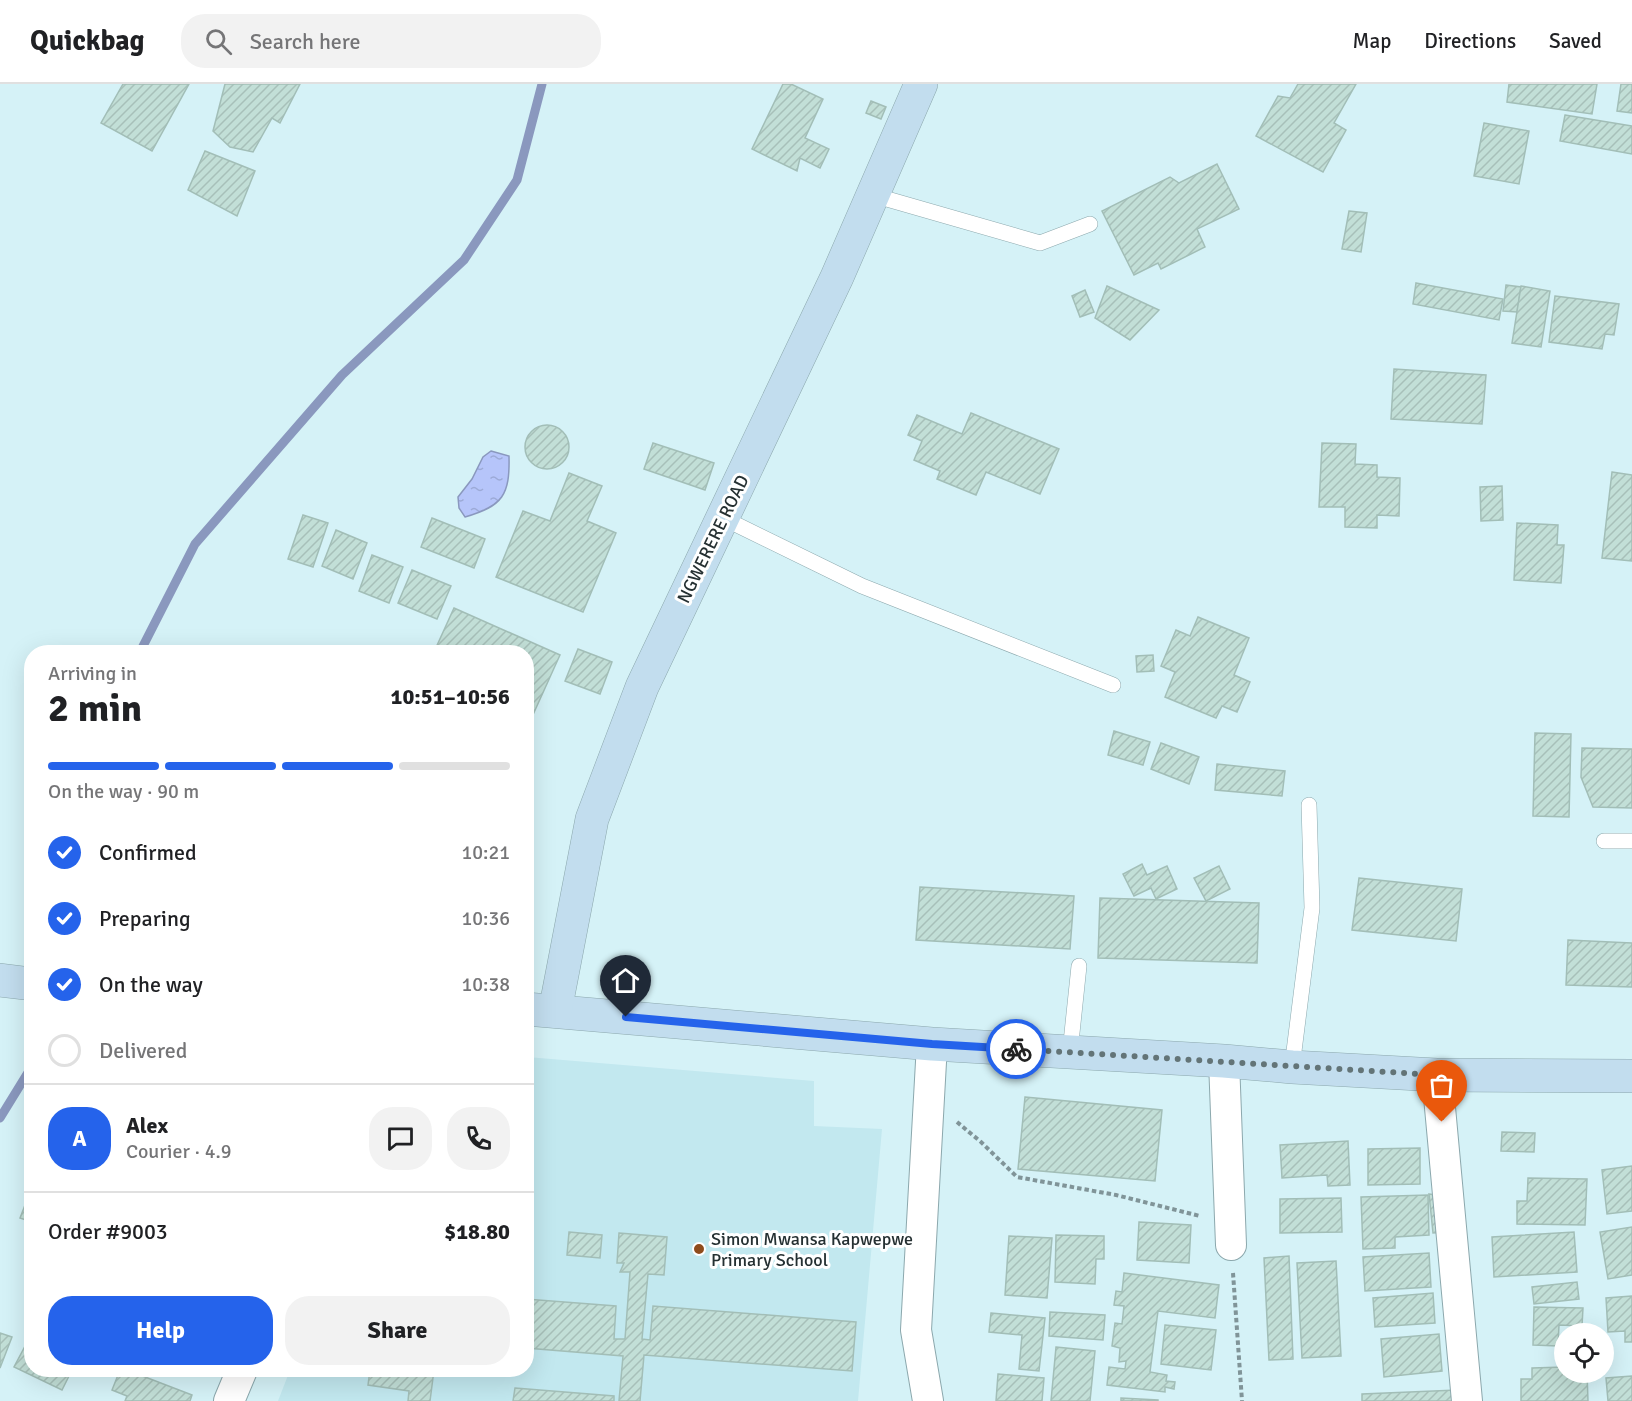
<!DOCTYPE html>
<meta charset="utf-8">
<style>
body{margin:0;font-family:Signika,sans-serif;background:#f2f2f2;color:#202124;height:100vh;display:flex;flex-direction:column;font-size:22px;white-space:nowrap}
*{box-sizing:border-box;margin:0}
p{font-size:20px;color:#757577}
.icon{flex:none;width:33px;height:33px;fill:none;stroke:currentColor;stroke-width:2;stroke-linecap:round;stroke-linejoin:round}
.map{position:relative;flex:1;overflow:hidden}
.drawer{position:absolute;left:24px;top:561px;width:510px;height:732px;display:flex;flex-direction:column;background:#fff;border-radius:24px;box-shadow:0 6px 24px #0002}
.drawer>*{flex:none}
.buttons{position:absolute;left:1554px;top:1239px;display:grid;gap:12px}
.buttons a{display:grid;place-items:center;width:60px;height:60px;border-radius:50%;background:#fff;box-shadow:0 6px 24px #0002;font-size:30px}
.pin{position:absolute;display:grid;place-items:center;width:51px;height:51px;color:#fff;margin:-62px -26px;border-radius:50% 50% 50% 0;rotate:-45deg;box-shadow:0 0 6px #0007}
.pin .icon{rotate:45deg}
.courier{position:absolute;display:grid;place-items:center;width:60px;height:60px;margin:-30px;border:4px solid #2563eb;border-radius:50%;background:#fff;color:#222;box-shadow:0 2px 8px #0007}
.head em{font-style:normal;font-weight:700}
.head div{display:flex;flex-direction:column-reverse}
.head{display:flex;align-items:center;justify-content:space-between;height:102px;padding:0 24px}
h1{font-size:39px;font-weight:700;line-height:45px}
.bar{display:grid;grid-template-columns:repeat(4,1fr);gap:9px 6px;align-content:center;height:72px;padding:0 24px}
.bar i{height:8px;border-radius:4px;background:#e0e0e0}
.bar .active{background:#2563eb}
.bar p{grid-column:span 4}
.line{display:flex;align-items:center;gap:15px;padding:0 24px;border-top:2px solid #e0e0e0}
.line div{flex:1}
.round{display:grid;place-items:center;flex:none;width:63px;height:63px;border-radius:24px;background:#f2f2f2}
ol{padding:0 24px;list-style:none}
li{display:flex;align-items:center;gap:18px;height:66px}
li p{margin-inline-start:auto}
li .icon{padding:6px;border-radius:50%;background:#2563eb;color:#fff;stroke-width:4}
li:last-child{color:#757577}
li i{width:33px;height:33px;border:3px solid #e0e0e0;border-radius:50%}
.cta{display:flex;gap:12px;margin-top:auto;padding:12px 24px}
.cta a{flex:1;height:69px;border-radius:24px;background:#2563eb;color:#fff;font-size:24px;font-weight:700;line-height:69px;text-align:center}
.cta a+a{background:#f2f2f2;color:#202124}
header{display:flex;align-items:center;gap:36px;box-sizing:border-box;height:84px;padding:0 30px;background:#fff;border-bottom:2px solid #e0e0e0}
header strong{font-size:28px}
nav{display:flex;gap:33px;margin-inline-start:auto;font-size:21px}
.search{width:420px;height:54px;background:#f2f2f2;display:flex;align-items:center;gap:15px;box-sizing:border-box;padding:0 21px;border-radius:24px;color:#757577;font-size:22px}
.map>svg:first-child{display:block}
.built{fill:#c2e8ef}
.water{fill:url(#water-ripples);stroke:#8a98be;stroke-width:1.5}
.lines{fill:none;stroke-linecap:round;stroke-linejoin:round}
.stream{stroke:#8a98be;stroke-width:9}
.building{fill:url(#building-hatch);stroke:#a2beb7;stroke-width:1.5}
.lane-casing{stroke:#8ca8ad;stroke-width:16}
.street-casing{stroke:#8ca8ad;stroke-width:32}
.secondary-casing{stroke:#8ca8ad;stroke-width:34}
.path{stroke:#809498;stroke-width:4;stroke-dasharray:4.5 3;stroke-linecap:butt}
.lane{stroke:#fff;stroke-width:15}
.street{stroke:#fff;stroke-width:30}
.secondary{stroke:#c2ddee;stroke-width:33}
.done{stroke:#637477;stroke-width:6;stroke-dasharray:0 10.8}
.route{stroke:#2563eb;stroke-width:8}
.poi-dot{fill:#8f4c1d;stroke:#fff;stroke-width:2}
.labels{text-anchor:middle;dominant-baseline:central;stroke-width:6;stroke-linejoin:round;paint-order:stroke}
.street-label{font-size:18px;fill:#253032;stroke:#fff}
.poi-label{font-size:18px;fill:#253032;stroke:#fff;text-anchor:start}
</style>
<header>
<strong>Quickbag</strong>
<div class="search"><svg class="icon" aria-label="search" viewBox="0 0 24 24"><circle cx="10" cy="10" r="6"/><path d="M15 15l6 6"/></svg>Search here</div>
<nav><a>Map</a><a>Directions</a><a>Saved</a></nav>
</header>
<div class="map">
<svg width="1632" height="1317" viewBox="0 0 1632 1317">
<defs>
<pattern id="water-ripples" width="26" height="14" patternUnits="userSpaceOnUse" patternTransform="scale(1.5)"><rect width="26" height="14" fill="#b6c5fa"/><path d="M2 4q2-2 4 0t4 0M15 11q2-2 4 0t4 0" fill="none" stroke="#9caad7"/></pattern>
<pattern id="building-hatch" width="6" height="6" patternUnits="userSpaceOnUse" patternTransform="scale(1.5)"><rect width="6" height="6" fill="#c2dfd7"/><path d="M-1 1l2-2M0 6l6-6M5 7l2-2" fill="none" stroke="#a7c0b9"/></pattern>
</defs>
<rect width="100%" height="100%" fill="#d5f2f7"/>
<!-- built -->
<path class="built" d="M527 973 814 997V1042L882 1045 858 1317H278L290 1286H526Z"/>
<!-- water -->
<path class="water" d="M491 367 509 372C510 411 503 422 465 433L459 424 458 413 472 395 483 373Z"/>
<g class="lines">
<!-- stream -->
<g class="stream">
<path d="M140 568 195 460 342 291 464 176 517 96 542 0"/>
<path d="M0 1034 32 982"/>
</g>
</g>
<!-- building -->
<g class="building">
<path d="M123 0H189L152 67 101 39Z"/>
<path d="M225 0H300L280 39 272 34 253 68 230 63 213 47Z"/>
<path d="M783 0H791L823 15 805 54 829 65 820 84 800 74 797 87 752 65Z"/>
<path d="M1298 0H1356L1334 39 1346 46 1323 88 1256 52 1278 12 1290 14Z"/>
<path d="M1509 0H1597L1592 30 1507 18Z"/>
<path d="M1621 0H1632V29L1617 27Z"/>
<path d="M871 17 886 23 881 35 866 29Z"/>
<path d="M1565 31 1632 42V70L1560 57Z"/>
<path d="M1484 39 1529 47 1519 100 1474 92Z"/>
<path d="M205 67 255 87 237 132 188 106Z"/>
<path d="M1217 80 1239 125 1197 145 1205 163 1161 185 1158 179 1134 191 1102 127 1170 93 1179 99Z"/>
<path d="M1349 127 1367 129 1361 168 1342 165Z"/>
<path d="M1416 199 1503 215 1499 236 1413 220Z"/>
<path d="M1506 201 1521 203 1517 228 1503 227Z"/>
<path d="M1107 202 1159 226 1130 256 1095 234Z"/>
<path d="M1521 202 1550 207 1541 263 1512 259Z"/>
<path d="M1085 206 1094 228 1080 233 1072 212Z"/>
<path d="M1555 212 1619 220 1614 251 1605 250 1602 265 1549 258Z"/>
<path d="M1394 285 1486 291 1482 340 1391 335Z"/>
<path d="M971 329 1059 365 1040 410 986 388 976 411 937 395 940 387 914 376 922 357 908 351 917 331 962 350Z"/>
<circle cx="547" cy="363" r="22"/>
<path d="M653 359 714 379 705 406 644 385Z"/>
<path d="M1322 359 1356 360 1355 380 1377 381V393L1400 394 1399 432 1377 431V444L1345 443V423H1319Z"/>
<path d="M1612 388 1632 391V477L1602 474Z"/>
<path d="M569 389 602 402 587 437 616 449 583 528 496 493 523 427 550 437Z"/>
<path d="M1502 402 1503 436 1481 437 1480 403Z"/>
<path d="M303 431 328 439 313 483 288 475Z"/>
<path d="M432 434 485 455 474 484 421 463Z"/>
<path d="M1517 439 1558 441 1557 461H1564L1561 499 1514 496Z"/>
<path d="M336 446 367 459 353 495 322 482Z"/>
<path d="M372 471 403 483 389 519 359 507Z"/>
<path d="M412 486 451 502 437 535 398 519Z"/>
<path d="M454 524 560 571 527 644 526 568H434Z"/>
<path d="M1198 533 1249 554 1234 591 1250 598 1237 628 1222 622 1216 634 1165 613 1175 588 1161 582 1176 546 1190 552Z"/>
<path d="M578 565 612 578 600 610 565 597Z"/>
<path d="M1153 571 1154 587 1137 588 1136 572Z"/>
<path d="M1114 647 1150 658 1143 681 1108 671Z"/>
<path d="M1535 649 1571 650 1569 733 1533 732Z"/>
<path d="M1161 659 1199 673 1189 700 1151 685Z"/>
<path d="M1582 664 1632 665V724L1593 723 1581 693Z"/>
<path d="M1217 680 1285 687 1282 712 1215 706Z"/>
<path d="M1142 780 1147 791 1167 782 1177 805 1156 815 1151 804 1134 812 1123 790Z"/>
<path d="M1219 782 1230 805 1206 817 1194 794Z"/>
<path d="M1359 794 1462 805 1456 857 1352 846Z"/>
<path d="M920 803 1074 812 1070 865 916 856Z"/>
<path d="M1100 814 1259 819 1257 879 1098 874Z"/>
<path d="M1568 856 1632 859V903L1566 901Z"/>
<path d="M1025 1013 1162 1026 1155 1097 1018 1085Z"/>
<path d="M1502 1048 1535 1049 1534 1068 1501 1067Z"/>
<path d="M1348 1057 1350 1101 1328 1102 1327 1091 1282 1094 1280 1061Z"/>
<path d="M1420 1064V1100L1368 1101V1065Z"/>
<path d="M1632 1082V1127L1607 1130 1602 1086Z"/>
<path d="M1528 1094 1587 1095 1585 1141 1517 1140V1117H1527Z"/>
<path d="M32 1103V1138L20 1134Z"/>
<path d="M1429 1110 1443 1112 1448 1148 1433 1149Z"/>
<path d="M1428 1111 1429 1151 1395 1153V1164L1363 1165 1361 1113Z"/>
<path d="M1341 1114 1342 1148 1280 1149V1115Z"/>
<path d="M1139 1138 1191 1141 1189 1179 1137 1176Z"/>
<path d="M1632 1143V1191L1608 1195 1600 1148Z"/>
<path d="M569 1148 602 1151 600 1174 567 1171Z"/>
<path d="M1574 1148 1577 1188 1494 1193 1492 1153Z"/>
<path d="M619 1149 667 1153 664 1191 648 1190 642 1255 650 1256 653 1222 856 1238 852 1287 644 1271 640 1317H619L623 1272 526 1264V1215L616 1222 614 1255H625L630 1188H620L624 1179H617Z"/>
<path d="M1056 1151 1104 1152V1175H1096L1095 1200 1055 1198Z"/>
<path d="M1009 1152 1052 1154 1047 1214 1005 1211Z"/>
<path d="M1429 1169 1431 1203 1365 1207 1363 1173Z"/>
<path d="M1289 1172 1293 1275 1269 1276 1264 1174Z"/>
<path d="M1336 1177 1341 1272 1302 1274 1297 1179Z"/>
<path d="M1124 1189 1219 1201 1215 1234 1158 1227 1150 1288 1167 1291 1166 1297 1175 1298 1174 1305 1165 1303V1308L1107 1301 1109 1283 1125 1285 1126 1277 1119 1278 1120 1264 1112 1262 1115 1239 1122 1240 1124 1222 1114 1221 1116 1207 1122 1208Z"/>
<path d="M1577 1198 1579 1215 1534 1220 1532 1203Z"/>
<path d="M1433 1209 1435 1239 1375 1243 1373 1214Z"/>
<path d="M1632 1212V1258H1625V1247L1608 1248 1606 1214Z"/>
<path d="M1534 1223 1583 1224 1582 1242 1559 1241 1558 1262 1533 1261Z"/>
<path d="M1050 1228 1105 1231 1103 1256 1049 1252Z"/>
<path d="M991 1229 1045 1234 1039 1287 1019 1285 1022 1251 989 1248Z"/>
<path d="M1165 1241 1216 1246 1211 1286 1161 1280Z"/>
<path d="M0 1249 12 1253 0 1284Z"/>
<path d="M32 1249V1286H72L62 1306 14 1283Z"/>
<path d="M1439 1250 1442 1287 1384 1293 1381 1255Z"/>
<path d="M1056 1263 1095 1267 1090 1317H1051Z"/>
<path d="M1564 1283V1288H1587L1588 1317H1521V1295H1532V1284Z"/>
<path d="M120 1286H127L192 1311 190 1317H125L127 1312 112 1306Z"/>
<path d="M370 1286H434L430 1317H408L409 1307 368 1301Z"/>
<path d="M998 1290 1044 1294 1042 1317H996Z"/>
<path d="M1632 1292V1317H1608L1606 1294Z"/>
<path d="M515 1304 614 1312V1317H513Z"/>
<path d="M1457 1306 1458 1317H1362V1310Z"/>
<path d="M1121 1314 1158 1316V1317H1121Z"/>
</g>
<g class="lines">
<defs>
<g id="lane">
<path d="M873 111 1040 159 1090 140"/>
<path d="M723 434 862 502 1113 601"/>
<path d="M1604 757H1632"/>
<path d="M1070 968 1079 882"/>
<path d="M1292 983 1312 824 1309 721"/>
</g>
<g id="street">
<path d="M1224 977 1231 1161"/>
<path d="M1437 991 1467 1317"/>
<path d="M229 1317 242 1286"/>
<path d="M928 1317 916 1246 932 960"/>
</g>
<g id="secondary">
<path d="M0 896 32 900"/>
<path d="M526 925 932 960 1224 977 1292 983 1437 991 1632 992"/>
<path d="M555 927 592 735 642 603 837 193 921 0"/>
</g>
</defs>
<!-- lane casing -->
<use href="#lane" class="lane-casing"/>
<!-- street casing -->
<use href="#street" class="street-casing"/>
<!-- secondary casing -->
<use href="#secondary" class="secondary-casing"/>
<!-- path -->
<g class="path">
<path d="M957 1038 981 1058 1017 1093 1116 1111 1200 1132"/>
<path d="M1233 1189 1242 1317"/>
</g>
<!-- lane -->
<use href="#lane" class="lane"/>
<!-- street -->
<use href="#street" class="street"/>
<!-- secondary -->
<use href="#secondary" class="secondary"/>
</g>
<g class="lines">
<!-- done -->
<path class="done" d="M1016 965 1437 991 1442 1038"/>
<!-- route -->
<path class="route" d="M626 933 932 960 1016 965"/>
</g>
<!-- markers -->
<circle class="poi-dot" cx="699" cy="1165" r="6"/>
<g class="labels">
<!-- street labels -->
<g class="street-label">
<text transform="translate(713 455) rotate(-64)">NGWERERE ROAD</text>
</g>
<!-- poi labels -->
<g class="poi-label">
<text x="711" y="1155">Simon Mwansa Kapwepwe<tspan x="711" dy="21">Primary School</tspan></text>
</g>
</g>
</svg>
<div class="buttons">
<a><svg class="icon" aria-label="locate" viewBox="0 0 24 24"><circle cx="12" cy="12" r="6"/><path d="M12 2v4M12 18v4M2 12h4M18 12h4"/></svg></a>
</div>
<div class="pin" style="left:1442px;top:1038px;background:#ea580c"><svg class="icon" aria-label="bag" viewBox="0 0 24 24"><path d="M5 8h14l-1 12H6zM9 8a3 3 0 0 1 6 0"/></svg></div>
<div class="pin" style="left:626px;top:933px;background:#1f2937"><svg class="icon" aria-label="home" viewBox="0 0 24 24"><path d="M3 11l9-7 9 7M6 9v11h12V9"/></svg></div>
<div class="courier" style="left:1016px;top:965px"><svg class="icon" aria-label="bike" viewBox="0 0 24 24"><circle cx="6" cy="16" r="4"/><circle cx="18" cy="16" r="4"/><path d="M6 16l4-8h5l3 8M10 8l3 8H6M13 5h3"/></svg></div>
<section class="drawer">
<div class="head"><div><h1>2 min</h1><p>Arriving in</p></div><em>10:51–10:56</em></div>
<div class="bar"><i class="active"></i><i class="active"></i><i class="active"></i><i></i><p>On the way · 90 m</p></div>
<ol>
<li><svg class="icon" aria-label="check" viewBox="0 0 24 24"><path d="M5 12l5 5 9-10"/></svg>Confirmed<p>10:21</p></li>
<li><svg class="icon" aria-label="check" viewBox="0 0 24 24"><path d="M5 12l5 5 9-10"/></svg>Preparing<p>10:36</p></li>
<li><svg class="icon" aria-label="check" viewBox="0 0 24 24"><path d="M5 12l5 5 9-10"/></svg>On the way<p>10:38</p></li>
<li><i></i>Delivered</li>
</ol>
<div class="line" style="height:108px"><b class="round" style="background:#2563eb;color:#fff">A</b><div><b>Alex</b><p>Courier · 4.9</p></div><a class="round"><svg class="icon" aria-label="chat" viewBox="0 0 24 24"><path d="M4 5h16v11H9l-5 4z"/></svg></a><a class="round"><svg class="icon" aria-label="phone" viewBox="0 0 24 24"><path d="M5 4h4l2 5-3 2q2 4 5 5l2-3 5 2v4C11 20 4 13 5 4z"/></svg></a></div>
<div class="line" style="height:78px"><div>Order #9003</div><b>$18.80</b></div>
<div class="cta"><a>Help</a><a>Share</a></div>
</section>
</div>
